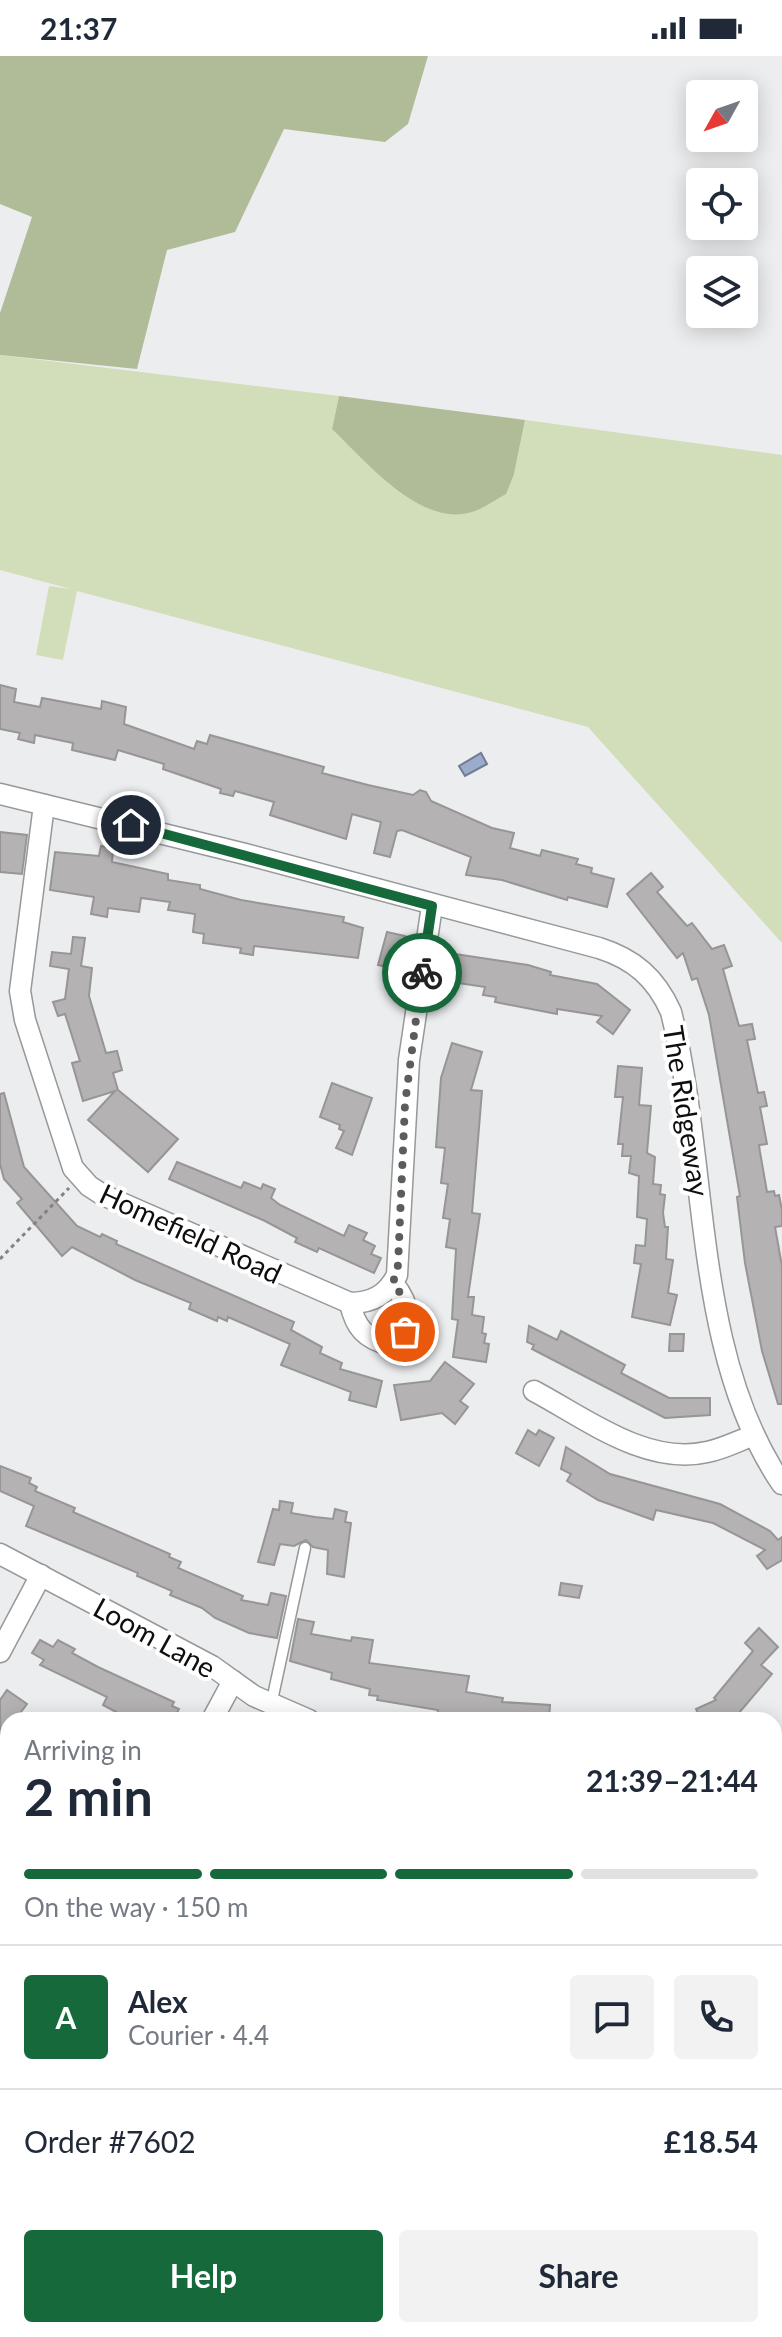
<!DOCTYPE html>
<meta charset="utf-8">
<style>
body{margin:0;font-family:Lato,sans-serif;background:#f2f2f3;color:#1f2937;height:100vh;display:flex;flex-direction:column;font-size:30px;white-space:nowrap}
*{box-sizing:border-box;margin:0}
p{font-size:26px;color:#747a83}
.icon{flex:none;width:44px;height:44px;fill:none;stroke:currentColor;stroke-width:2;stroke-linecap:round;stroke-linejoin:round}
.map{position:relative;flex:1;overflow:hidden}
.side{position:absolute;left:0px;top:1656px;width:782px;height:626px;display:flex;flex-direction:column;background:#fff;border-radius:24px 24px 0 0;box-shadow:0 4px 20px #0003}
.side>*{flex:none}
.needle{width:52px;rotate:230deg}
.controls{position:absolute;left:686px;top:24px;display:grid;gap:16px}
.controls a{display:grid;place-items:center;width:72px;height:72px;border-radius:8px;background:#fff;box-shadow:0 4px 20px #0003;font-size:40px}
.pin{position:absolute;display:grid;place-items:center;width:68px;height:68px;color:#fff;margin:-34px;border:4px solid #fff;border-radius:50%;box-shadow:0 2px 8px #0007}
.courier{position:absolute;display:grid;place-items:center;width:80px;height:80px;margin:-40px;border:6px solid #16693b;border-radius:50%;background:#fff;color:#222;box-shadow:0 2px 10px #0007}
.overview em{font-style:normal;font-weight:700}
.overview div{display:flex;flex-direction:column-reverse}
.overview{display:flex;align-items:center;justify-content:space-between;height:136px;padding:0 24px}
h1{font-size:52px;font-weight:700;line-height:60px}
.bar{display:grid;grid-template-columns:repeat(4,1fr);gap:12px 8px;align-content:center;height:96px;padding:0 24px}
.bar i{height:10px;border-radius:6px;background:#e0e1e3}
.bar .selected{background:#16693b}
.bar p{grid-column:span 4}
.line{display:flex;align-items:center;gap:20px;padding:0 24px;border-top:2px solid #e0e1e3}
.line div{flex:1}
.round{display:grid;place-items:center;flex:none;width:84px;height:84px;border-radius:8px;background:#f2f2f3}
.primary-button{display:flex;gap:16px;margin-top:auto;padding:16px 24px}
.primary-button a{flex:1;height:92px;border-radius:8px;background:#16693b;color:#fff;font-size:32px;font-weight:700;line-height:92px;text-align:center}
.primary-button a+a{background:#f2f2f3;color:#1f2937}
.status{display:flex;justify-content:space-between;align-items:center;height:56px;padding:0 40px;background:#fff;direction:ltr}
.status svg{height:22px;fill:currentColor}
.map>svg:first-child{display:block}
.green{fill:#d2ddb9}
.forest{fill:#b0bb97}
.water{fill:#9aabcb;stroke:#707c93;stroke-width:2}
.building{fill:#b4b2b3;stroke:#979596;stroke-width:2}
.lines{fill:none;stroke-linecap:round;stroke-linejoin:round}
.service-casing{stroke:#969899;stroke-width:13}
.minor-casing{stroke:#969899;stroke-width:23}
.path{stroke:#838385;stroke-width:3;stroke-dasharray:4 4;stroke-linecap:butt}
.service{stroke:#fff;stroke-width:10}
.minor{stroke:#fff;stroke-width:20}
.done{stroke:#5c5c5d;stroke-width:8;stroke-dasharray:0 14.4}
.route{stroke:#16693b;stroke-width:10}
.labels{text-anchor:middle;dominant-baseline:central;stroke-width:8;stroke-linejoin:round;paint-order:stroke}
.street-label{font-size:28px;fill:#0e0e0f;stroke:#fff}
</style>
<div class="status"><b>21:37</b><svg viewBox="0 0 49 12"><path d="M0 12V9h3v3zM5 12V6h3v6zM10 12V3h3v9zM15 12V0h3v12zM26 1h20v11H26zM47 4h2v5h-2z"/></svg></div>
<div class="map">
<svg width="782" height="2281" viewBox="0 0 782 2281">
<rect width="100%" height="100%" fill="#ecedef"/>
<!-- green -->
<path class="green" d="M0 299 339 340 332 373 514 418 525 364 782 399V887L588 671 77 535 63 604 36 599 49 530 71 533 0 514Z"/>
<!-- forest -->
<g class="forest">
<path d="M0 0H428L408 68 385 86 284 73 235 176 167 194 137 313 0 299V257L32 161 0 148Z"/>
<path d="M339 340 525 364 514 418 506 438C495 444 484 452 472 456 420 472 365 404 332 373Z"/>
</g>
<!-- water -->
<path class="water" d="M481 697 487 708 465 720 459 710Z"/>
<!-- building -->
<g class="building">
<path d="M0 629 16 633 14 646 40 651 42 642 101 653 102 645 126 651 124 668 194 693 197 685 207 688 210 679 324 711 322 717 368 729 413 739 420 734 426 736 431 745 492 772 514 777 510 792 540 800 542 794 578 803 576 808 592 812 591 817 614 823 607 851 568 841 567 844 502 824 466 819 471 801 402 774 397 775 390 801 374 797 381 766 352 758 346 783 270 759 274 746 235 735 233 740 220 737 221 733 163 713 164 708 118 694 115 704 72 694 73 687 35 679 34 687 18 683 20 677 0 673Z"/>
<path d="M0 776 27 779 22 818 0 816Z"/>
<path d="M101 790 113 792 112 806 168 818V824L200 829V833L241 844 344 861 343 866 363 872 358 902 254 890 253 899 240 897 241 892 203 887 204 878 193 876 195 858 168 854 170 846 141 842 139 856 108 852 107 861 91 858 94 841 50 834 55 796 99 800Z"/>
<path d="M651 817 663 831 657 836 687 870 692 867 712 893 724 889 732 910 723 913 739 970 752 968 755 983 747 984 758 1037 764 1036 767 1050 760 1051 767 1088 759 1089 760 1096 767 1136 774 1135 775 1140 779 1139 782 1154V1170L775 1171 782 1210V1348H778L762 1295 745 1207 737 1141 740 1140 709 959 697 922 692 924 683 897 677 902 627 838Z"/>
<path d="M387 876 405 880 396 913 378 909Z"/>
<path d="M73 881 85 882 81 910 92 912 89 940 106 997 117 995 122 1014 113 1017 118 1034 178 1083 148 1116 88 1064 115 1035 83 1045 72 1007 80 1005 65 958 58 960 53 946 65 943 69 913 50 910 52 896 71 898Z"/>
<path d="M455 898 528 909 551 916 550 919 597 928 630 954 613 978 597 966 602 960 557 953V958L495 946 496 941 483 939 485 931 438 924 442 899 454 901Z"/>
<path d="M452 987 482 996 471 1034 482 1035 472 1157 480 1158 468 1241H474L472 1259 484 1261 482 1277 486 1278 484 1287 489 1288 486 1306 453 1301 458 1264 452 1263 456 1193 446 1191 450 1163 443 1162 448 1128 441 1127 445 1092 436 1091 441 1022Z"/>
<path d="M618 1010 642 1012 639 1049 651 1050 647 1097 655 1101 653 1128 661 1129 660 1138 665 1139 663 1157 665 1171H668L666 1203 673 1204 668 1237 677 1239 670 1269 632 1261 641 1208 634 1207 636 1189 645 1190 647 1163 637 1161 639 1120 629 1117 631 1100H622L623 1088H618L623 1041H615Z"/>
<path d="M332 1027 372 1042 352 1099 336 1092 344 1075 339 1073 340 1069 320 1061Z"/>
<path d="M4 1037 24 1111 77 1170 100 1181 102 1178 117 1185 116 1188 294 1266 291 1274 322 1291 320 1297 342 1307 340 1313 382 1325 376 1351 349 1344 351 1336 281 1309 290 1288 228 1261 227 1265 218 1261 217 1265 189 1253 191 1247 135 1224 72 1191 62 1200 17 1147 22 1143 4 1123 0 1108V1038Z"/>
<path d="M177 1106 241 1132 244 1126 261 1133 263 1128 275 1133 271 1142 280 1149 344 1180 349 1169 367 1177 363 1184 375 1190 371 1198 381 1202 374 1217 319 1192 317 1196 295 1186 297 1182 265 1165 169 1123Z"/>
<path d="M529 1270 557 1284 561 1275 625 1309 621 1317 669 1342H710V1359L665 1362 532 1293 534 1289 527 1286Z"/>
<path d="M670 1278H684L683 1295H669Z"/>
<path d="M445 1306 474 1328 460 1345 468 1351 455 1368 442 1357 401 1364 394 1329 430 1325Z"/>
<path d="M528 1374 536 1379 539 1374 554 1382 539 1410 516 1397Z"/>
<path d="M566 1391 610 1418 720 1448 770 1475 778 1484 782 1481V1504L767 1513 757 1500 765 1494 713 1467 656 1454 653 1464 598 1444 567 1425 571 1418 561 1413Z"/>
<path d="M0 1410 31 1422 29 1427 37 1431 35 1435 75 1452 73 1456 170 1498 169 1501 181 1506 178 1512 243 1540 241 1544 268 1549 271 1537 286 1540 277 1582 249 1577 215 1562 202 1552 170 1539 172 1535 137 1520 138 1517 26 1470 34 1450 0 1435Z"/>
<path d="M280 1445 293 1447 291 1457 315 1461 333 1463 335 1453 347 1456 345 1466 351 1467 344 1521 327 1518 328 1494 313 1491 306 1484 294 1490 280 1488 274 1509 258 1506 273 1453 279 1454Z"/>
<path d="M561 1527 582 1530 579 1542 559 1539Z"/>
<path d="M298 1563 314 1566 311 1578 351 1585 352 1581 373 1584 369 1607 469 1620 466 1636 503 1642 502 1646 550 1649 549 1664H459L437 1661 438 1654 377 1644 378 1640 369 1639 370 1633 331 1623 332 1617 290 1605Z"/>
<path d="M759 1572 778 1591 761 1609 772 1618 733 1664H701L696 1653 716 1644 714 1642 753 1595 745 1587Z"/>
<path d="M40 1584 53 1591 58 1584 75 1593 72 1597 98 1611 174 1646 172 1650 179 1653 173 1664H131L103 1649 107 1641 40 1609 44 1604 32 1597Z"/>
<path d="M7 1634 27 1648 15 1664H8L0 1680V1644Z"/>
</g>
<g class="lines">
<defs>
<g id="service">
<path d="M271 1649 305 1492"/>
<path d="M312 2274 315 2281"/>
<path d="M615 2281V2274"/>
</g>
<g id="minor">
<path d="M0 738 245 798 599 892C634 903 656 922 671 956 709 1106 692 1297 782 1428"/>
<path d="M44 749 20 935 25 964 73 1112 89 1130 103 1139 350 1247C372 1247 387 1239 397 1219L409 1004 432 850"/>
<path d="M350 1247C355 1271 365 1283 390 1289 419 1275 408 1246 393 1227"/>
<path d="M534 1335C585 1362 646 1410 707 1396 723 1393 738 1385 754 1379"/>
<path d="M0 1498 212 1610 254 1640 309 1664"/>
<path d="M0 1596 41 1519"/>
<path d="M212 1664 233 1625"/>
<path d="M774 1715 782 1714"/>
<path d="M774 2118 782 2055"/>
<path d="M0 2254H8"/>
<path d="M518 2274 520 2278"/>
<path d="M152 2281 153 2274"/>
<path d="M748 2281V2274"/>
</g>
</defs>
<!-- service casing -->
<use href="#service" class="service-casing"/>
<!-- minor casing -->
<use href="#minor" class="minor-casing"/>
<!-- path -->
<g class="path">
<path d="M0 1203 69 1132"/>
<path d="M774 1961 782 1962"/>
<path d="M455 2274 485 2281"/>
<path d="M79 2281 80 2274"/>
</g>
<!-- service -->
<use href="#service" class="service"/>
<!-- minor -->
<use href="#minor" class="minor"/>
</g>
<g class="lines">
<!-- done -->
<path class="done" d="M405 1276 408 1248 393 1227 398 1209 405 1048 422 917"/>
<!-- route -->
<path class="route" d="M131 769 432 850 422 917"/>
</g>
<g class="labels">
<!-- street labels -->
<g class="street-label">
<text transform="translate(687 1055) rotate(81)">The Ridgeway</text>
<text transform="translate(191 1177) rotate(25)">Homefield Road</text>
<text transform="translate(155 1581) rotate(29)">Loom Lane</text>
</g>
</g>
</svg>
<div class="controls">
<a><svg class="needle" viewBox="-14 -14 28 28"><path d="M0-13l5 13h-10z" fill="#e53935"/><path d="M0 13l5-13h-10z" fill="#747a83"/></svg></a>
<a><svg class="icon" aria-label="locate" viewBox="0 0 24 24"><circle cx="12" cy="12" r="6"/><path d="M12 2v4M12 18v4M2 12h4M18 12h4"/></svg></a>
<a><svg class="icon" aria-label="layers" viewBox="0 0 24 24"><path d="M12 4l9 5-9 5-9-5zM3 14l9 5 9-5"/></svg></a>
</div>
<div class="pin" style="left:405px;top:1276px;background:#ea580c"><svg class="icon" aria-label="bag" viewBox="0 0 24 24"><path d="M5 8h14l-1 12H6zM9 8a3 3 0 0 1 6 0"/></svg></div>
<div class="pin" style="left:131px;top:769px;background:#1f2937"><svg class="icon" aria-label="home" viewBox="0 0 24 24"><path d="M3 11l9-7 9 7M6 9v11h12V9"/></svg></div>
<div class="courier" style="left:422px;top:917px"><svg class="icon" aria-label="bike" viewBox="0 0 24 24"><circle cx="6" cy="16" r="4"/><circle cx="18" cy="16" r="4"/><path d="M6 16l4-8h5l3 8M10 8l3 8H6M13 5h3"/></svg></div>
<section class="side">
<div class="overview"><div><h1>2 min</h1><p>Arriving in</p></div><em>21:39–21:44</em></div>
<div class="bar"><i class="selected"></i><i class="selected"></i><i class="selected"></i><i></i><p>On the way · 150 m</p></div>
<div class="line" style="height:144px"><b class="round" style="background:#16693b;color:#fff">A</b><div><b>Alex</b><p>Courier · 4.4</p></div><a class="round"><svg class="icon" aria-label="chat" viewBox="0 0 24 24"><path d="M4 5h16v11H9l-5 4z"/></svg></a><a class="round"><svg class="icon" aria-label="phone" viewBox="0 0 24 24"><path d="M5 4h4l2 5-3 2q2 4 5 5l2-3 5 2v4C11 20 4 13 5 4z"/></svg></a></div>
<div class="line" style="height:104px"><div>Order #7602</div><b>£18.54</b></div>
<div class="primary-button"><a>Help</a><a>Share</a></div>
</section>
</div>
